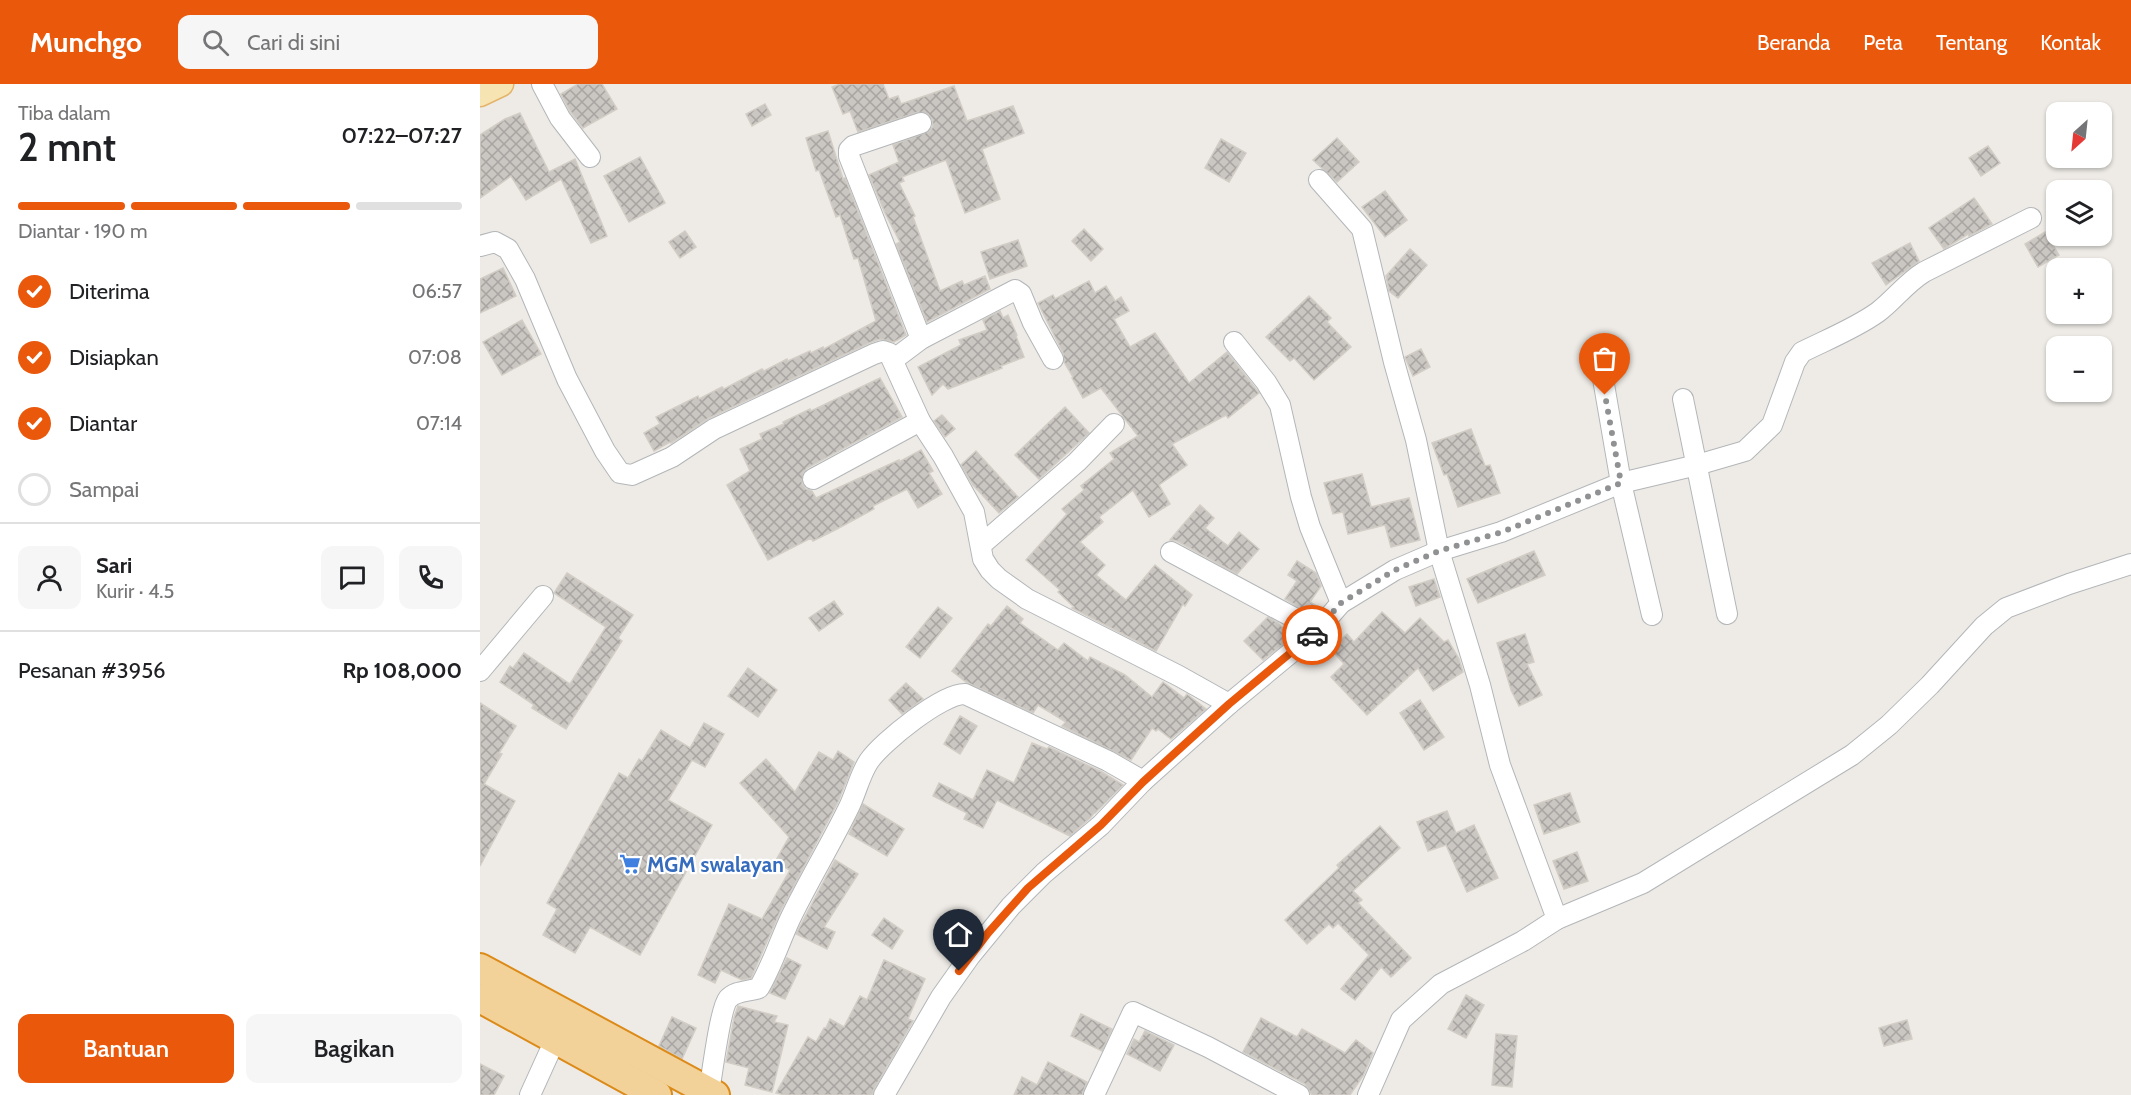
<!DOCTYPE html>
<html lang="id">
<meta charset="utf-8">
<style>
body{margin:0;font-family:Cabin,sans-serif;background:#f6f6f6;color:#202124;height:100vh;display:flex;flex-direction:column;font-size:22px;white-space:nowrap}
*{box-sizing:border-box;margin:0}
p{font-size:20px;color:#757577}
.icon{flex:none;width:33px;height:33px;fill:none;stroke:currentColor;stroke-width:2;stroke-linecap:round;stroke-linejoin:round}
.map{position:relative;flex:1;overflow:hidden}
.details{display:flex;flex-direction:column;background:#fff;width:480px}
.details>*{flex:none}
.needle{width:39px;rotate:207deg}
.fabs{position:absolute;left:1566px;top:18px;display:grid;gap:12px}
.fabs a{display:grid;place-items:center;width:66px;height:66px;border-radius:12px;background:#fff;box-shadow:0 2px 4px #0004;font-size:30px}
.pin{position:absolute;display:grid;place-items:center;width:51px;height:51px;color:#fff;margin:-62px -26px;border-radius:50% 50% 50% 0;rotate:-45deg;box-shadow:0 0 6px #0007}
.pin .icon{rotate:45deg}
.courier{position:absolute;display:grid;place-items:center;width:60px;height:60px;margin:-30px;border:4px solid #ea580c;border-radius:50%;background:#fff;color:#222;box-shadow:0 2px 8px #0007}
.summary em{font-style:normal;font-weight:600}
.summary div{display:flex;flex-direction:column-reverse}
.summary{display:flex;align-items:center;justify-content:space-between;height:102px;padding:0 18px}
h1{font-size:39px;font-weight:600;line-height:45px}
.bar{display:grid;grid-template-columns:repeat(4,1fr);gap:9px 6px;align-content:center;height:72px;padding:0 18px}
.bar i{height:8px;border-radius:4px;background:#e0e0e0}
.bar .active{background:#ea580c}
.bar p{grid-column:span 4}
.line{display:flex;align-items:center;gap:15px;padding:0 18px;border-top:2px solid #e0e0e0}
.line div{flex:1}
.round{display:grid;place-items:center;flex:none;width:63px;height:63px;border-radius:12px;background:#f6f6f6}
ol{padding:0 18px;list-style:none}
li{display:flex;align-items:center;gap:18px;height:66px}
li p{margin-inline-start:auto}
li .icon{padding:6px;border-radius:50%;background:#ea580c;color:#fff;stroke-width:4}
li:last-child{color:#757577}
li i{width:33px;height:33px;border:3px solid #e0e0e0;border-radius:50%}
.action{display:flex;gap:12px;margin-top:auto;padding:12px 18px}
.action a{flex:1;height:69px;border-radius:12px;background:#ea580c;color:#fff;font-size:24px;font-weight:600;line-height:69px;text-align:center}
.action a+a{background:#f6f6f6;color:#202124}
header{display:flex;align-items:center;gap:36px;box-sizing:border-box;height:84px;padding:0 30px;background:#ea580c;color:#fff}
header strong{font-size:28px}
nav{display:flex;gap:33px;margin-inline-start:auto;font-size:21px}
.search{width:420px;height:54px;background:#f6f6f6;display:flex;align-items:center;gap:15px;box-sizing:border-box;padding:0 21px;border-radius:12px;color:#757577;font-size:22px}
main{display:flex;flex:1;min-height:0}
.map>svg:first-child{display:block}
.building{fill:url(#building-cross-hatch);stroke:#d2cdc5;stroke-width:1.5}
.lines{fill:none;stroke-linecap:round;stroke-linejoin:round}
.minor-casing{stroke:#b3b6b9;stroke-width:22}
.major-casing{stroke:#e3b46a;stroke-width:27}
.highway-casing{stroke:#dc8a18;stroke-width:32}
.minor{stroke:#fff;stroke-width:20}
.major{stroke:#f7e4b3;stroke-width:24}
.highway{stroke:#f2d299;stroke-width:28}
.done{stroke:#909192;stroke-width:6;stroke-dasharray:0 10.8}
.route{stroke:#ea580c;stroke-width:8}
.labels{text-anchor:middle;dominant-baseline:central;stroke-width:4.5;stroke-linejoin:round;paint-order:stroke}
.shop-label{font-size:21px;font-weight:bold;fill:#366cbe;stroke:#fff;text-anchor:start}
</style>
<header>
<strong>Munchgo</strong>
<div class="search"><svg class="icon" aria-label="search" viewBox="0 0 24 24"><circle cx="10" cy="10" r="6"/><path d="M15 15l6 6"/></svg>Cari di sini</div>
<nav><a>Beranda</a><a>Peta</a><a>Tentang</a><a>Kontak</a></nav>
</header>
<main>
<section class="details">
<div class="summary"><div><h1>2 mnt</h1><p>Tiba dalam</p></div><em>07:22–07:27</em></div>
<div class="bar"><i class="active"></i><i class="active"></i><i class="active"></i><i></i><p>Diantar · 190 m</p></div>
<ol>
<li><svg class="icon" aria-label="check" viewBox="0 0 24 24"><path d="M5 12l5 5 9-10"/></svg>Diterima<p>06:57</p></li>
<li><svg class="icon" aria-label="check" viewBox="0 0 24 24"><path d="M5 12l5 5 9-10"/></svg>Disiapkan<p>07:08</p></li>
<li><svg class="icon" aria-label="check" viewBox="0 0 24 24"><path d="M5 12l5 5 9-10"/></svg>Diantar<p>07:14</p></li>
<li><i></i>Sampai</li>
</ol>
<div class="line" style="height:108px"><a class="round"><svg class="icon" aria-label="person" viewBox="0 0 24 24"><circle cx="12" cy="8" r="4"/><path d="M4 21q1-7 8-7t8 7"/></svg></a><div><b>Sari</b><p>Kurir · 4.5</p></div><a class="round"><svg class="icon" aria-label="chat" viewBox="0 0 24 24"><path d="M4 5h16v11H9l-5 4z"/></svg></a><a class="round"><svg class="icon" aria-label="phone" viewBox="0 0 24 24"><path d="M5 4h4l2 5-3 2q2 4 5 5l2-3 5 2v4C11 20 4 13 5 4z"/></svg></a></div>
<div class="line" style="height:78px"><div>Pesanan #3956</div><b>Rp 108,000</b></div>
<div class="action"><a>Bantuan</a><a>Bagikan</a></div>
</section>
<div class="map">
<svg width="1651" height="1011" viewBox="0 0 1651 1011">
<defs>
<pattern id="building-cross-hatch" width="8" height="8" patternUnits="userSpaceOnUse" patternTransform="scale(1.5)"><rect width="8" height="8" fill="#cac6c2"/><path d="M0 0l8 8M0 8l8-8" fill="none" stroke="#a7a4a1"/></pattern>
</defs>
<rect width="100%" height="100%" fill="#eeebe6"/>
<!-- building -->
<g class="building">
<path d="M98 0H122L137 25 103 44 90 27 81 10Z"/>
<path d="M360 0H403L409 15 418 12 421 20 474 2 487 37 533 22 544 49 502 65 520 115 485 129 466 76 422 93 424 97 419 99 435 132 433 133 460 207 482 197 484 201 505 192 510 205 447 238 416 160 420 158 405 129 389 91 419 78 413 61 450 47 453 42 452 35 448 30 438 28 378 48 370 27 363 30 352 3Z"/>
<path d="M285 20 291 31 272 42 266 30Z"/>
<path d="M40 29 69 88 95 75 127 152 111 159 81 95 46 116 31 92 0 114V51L25 35Z"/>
<path d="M348 47 363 95 365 94 426 251 414 258 400 255 389 259 229 334 191 359 190 358 174 367 164 349 180 340 176 333 218 312 219 315 242 303 244 305 282 285 284 287 307 275 308 277 330 267 331 269 343 263 344 265 396 237 378 174 374 175 360 131 356 133 339 86 336 87 326 54Z"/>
<path d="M857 54 879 78 857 98 833 76Z"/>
<path d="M741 55 766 69 749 98 725 84Z"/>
<path d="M1508 62 1520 79 1501 92 1489 74Z"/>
<path d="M160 73 185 119 149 138 124 92Z"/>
<path d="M905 107 927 136 905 153 882 123Z"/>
<path d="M1494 114 1512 140 1489 152 1488 150 1464 165 1449 144Z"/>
<path d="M604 145 623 165 611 177 592 157Z"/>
<path d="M205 147 216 163 200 174 189 158Z"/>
<path d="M1565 148 1579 171 1558 183 1545 160Z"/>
<path d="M538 156 547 182 510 195 501 168Z"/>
<path d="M1430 159 1439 177 1406 201 1392 179Z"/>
<path d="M930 165 947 181 918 214 909 207 906 192Z"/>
<path d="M23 184 36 212 0 229V195Z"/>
<path d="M609 197 615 209 626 202 635 217 641 213 649 227 634 235 650 263 675 249 709 299 747 268 779 309 748 334 746 331 692 360 707 381 679 401 690 420 669 433 653 406 619 433 623 438 600 458 625 481 616 491 646 516 675 481 712 511 705 522 703 520 676 567 592 524 594 523 578 508 580 506 546 476 587 430 582 425 604 406 601 402 634 375 630 369 658 352 621 304 603 314 592 294 593 293 584 278 583 269 558 219 573 211 575 215Z"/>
<path d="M829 212 851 234 847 238 871 263 834 296 814 274 810 277 786 253Z"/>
<path d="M520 227 523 234 528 231 537 251 536 252 544 273 521 282 522 284 468 305 463 300 452 311 438 283 481 261 479 256 507 246 503 236Z"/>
<path d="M42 236 61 270 22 291 3 258Z"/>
<path d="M941 265 950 283 933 292 925 273Z"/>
<path d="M400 294 422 333 327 384 323 389 322 400 326 405 332 407 336 414 419 376V378L441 366 453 387 449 389 462 410 438 424 427 405 393 422 394 425 357 445 333 457 331 454 288 476 247 401 270 387 260 365 282 355 280 350 304 340 303 338 330 325 331 327Z"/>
<path d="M585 323 609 349 559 395 535 371Z"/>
<path d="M462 331 475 345 465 353 454 337Z"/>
<path d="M991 345 1005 382 1010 381 1020 409 978 423 967 390 964 391 952 359Z"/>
<path d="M496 367 538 413 519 429 493 401 481 381Z"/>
<path d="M882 390 891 423 929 414 940 456 911 463 905 441 868 450 863 428 853 430 844 399Z"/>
<path d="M720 421 734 434 725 444 748 462 759 448 779 465 757 490 697 457 690 456Z"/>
<path d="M1054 467 1065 491 998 519 987 495Z"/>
<path d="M817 477 836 489 841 502 830 518 840 524 834 532 805 515 817 497 808 491Z"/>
<path d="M87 489 153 531 138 554 142 557 86 645 52 624 54 621 20 598 30 582 33 584 44 569 90 600 126 543 74 509Z"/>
<path d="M954 495 960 513 936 522 929 503Z"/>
<path d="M354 517 363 530 339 547 329 534Z"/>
<path d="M527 522 543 535 540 539 578 566 584 559 608 577 610 573 645 591 672 613 683 598 704 614 707 610 726 625 691 655 678 645 676 647 672 644 651 676 582 642 586 638 558 621 553 629 486 598 472 587 508 540 511 542Z"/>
<path d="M458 523 472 534 440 574 426 563Z"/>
<path d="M902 528 925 549 940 534 964 558 968 556 979 575 983 588 953 607 938 584 887 631 851 593 864 580 851 565 867 550 874 558Z"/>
<path d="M788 533 798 539 812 553 783 576 764 557Z"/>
<path d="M1045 550 1054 578 1047 580 1062 611 1039 622 1031 606 1017 559Z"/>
<path d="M268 584 297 606 278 633 248 612Z"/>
<path d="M426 599 443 615 422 630 409 616Z"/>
<path d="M940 616 964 653 944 666 920 629Z"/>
<path d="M0 619 36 642 19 669 22 670 4 700 35 717 0 782Z"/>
<path d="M480 632 497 642 480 670 464 660Z"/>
<path d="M224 639 244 650 225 683 212 676 188 716 232 741 160 871 110 843 95 869 63 851 77 825 67 819 139 689 148 694 159 675 162 677 181 646 210 664Z"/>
<path d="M552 659 567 665 569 663 622 688 643 701 615 729H614L611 733 590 752 517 716 503 744 484 735 487 729 453 712 459 699 493 716 507 686 534 699Z"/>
<path d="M358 667 374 678 358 718 300 828 271 894 262 896 241 886 235 899 218 891 249 820 282 835 310 786 295 778 309 753 260 699 286 675 315 708 339 668 353 676Z"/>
<path d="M1090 709 1100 738 1064 750 1054 721Z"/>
<path d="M383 720 424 745 407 772 369 750Z"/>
<path d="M967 727 976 749 994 741 1018 794 987 808 966 761 948 767 937 738Z"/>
<path d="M900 742 920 764 873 807 882 816 878 819 931 874 911 893 901 883 875 916 861 905 889 871 858 839 853 844 849 840 827 860 805 836 859 784 857 781Z"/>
<path d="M1097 768 1108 797 1084 805 1073 777Z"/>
<path d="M355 776 378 790 344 843 355 848 347 865 316 850Z"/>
<path d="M404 834 423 847 412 865 392 851Z"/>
<path d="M307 874 321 881 305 915 290 909Z"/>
<path d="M404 876 445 895 428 935 433 937 394 1005 392 1011H305L296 1009 328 953 336 958 344 944H346L350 935 364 943 380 912 387 916Z"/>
<path d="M986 911 1004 921 986 954 968 945Z"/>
<path d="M258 922 297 932 294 938 308 941 292 1008 265 1001 269 984 246 978 254 934Z"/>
<path d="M601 930 632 945 622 967 591 952Z"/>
<path d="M192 933 216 944 202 975 179 962Z"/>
<path d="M781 934 817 953 822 945 865 969 876 956 893 969 883 992 870 1011H832L825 1000 763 968Z"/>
<path d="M1427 936 1432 955 1404 962 1399 944Z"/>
<path d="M665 947 694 961 680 987 647 970 654 955 659 958Z"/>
<path d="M1016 950 1037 952 1032 1003 1012 1001Z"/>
<path d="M568 978 607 998 602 1011H534L542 993 557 1001Z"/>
<path d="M0 980 24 992 14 1011H0Z"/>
</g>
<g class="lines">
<defs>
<g id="minor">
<path d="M62 0 80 34 110 73"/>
<path d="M839 96 882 145 914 278 936 356 959 467 1000 601 1020 681 1077 835 1043 857 961 900 921 936 888 1011"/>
<path d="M0 162 15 158 28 165 45 195 87 295 125 367 140 389 152 391 192 373 234 345 394 270 403 267 409 269 440 337 463 372 494 428 503 475 510 486 519 495 547 515 699 592 749 620"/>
<path d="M441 255 369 72V66L373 62 441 39"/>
<path d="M754 258 786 298 800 321 821 413 830 443 861 519"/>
<path d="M413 276 441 255 535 206 541 210 553 239 573 275"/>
<path d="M1122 289 1141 399 1172 531"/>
<path d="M1203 315 1247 530"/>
<path d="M333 395 440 337"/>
<path d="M501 461 597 378 634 340"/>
<path d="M691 468 818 536 836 548"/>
<path d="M0 587 63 512"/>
<path d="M1077 835 1163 799 1372 671 1409 641 1450 601 1504 542 1526 524 1589 500 1651 480"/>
<path d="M229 1008C232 991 240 925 248 915 256 906 269 908 279 904 292 882 300 856 311 833 329 796 351 760 369 723 376 709 380 690 389 677 402 658 463 609 485 610L628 677 663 697"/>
<path d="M50 1011 75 956"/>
<path d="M404 1011 461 913 490 872 531 822 564 789 621 741 663 697 749 620 836 548 861 519 915 486 959 467 1021 448 1141 399 1217 381 1265 367 1292 341 1315 278 1322 268C1346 256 1376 244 1398 228 1414 216 1426 199 1444 188L1551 134"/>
<path d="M614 1011 653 928 728 963 819 1011"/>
</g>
<path id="major" d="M0 10 21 0"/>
<g id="highway">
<path d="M0 884 235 1011"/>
<path d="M0 914 177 1011"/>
</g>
</defs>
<!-- minor casing -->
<use href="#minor" class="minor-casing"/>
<!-- major casing -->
<use href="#major" class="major-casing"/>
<!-- highway casing -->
<use href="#highway" class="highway-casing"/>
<!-- minor -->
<use href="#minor" class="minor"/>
<!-- major -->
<use href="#major" class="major"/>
<!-- highway -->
<use href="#highway" class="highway"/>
</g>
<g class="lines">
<!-- done -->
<path class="done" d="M832 551 861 519 915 486 959 467 1022 448 1141 399 1125 311"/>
<!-- route -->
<path class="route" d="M479 887 508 849 548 804 621 741 663 698 749 620 832 551"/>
</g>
<!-- icons -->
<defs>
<symbol id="supermarket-bare" viewBox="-9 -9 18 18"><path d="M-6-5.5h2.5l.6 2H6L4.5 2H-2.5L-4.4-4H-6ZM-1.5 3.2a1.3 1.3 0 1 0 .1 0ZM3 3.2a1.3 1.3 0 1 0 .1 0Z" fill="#3f7fe0" stroke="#fff" stroke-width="2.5" paint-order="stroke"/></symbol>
</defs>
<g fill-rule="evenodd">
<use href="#supermarket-bare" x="135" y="765" width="30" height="30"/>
</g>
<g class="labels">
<!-- shop labels -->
<g class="shop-label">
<text x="167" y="780">MGM swalayan</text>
</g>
</g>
</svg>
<div class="fabs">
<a><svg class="needle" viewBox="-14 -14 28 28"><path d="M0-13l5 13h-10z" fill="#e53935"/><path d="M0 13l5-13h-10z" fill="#757577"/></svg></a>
<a><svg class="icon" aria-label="layers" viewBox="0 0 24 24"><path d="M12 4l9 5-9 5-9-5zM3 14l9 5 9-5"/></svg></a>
<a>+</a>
<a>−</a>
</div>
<div class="pin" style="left:1125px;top:311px;background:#ea580c"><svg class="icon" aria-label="bag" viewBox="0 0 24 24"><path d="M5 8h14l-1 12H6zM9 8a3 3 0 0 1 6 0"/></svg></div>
<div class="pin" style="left:479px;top:887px;background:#1f2937"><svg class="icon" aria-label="home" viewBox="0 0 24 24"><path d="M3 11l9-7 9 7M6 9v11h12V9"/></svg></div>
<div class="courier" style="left:832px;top:551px"><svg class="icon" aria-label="car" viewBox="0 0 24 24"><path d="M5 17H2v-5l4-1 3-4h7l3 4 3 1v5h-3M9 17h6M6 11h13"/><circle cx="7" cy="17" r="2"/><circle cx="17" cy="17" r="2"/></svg></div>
</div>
</main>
